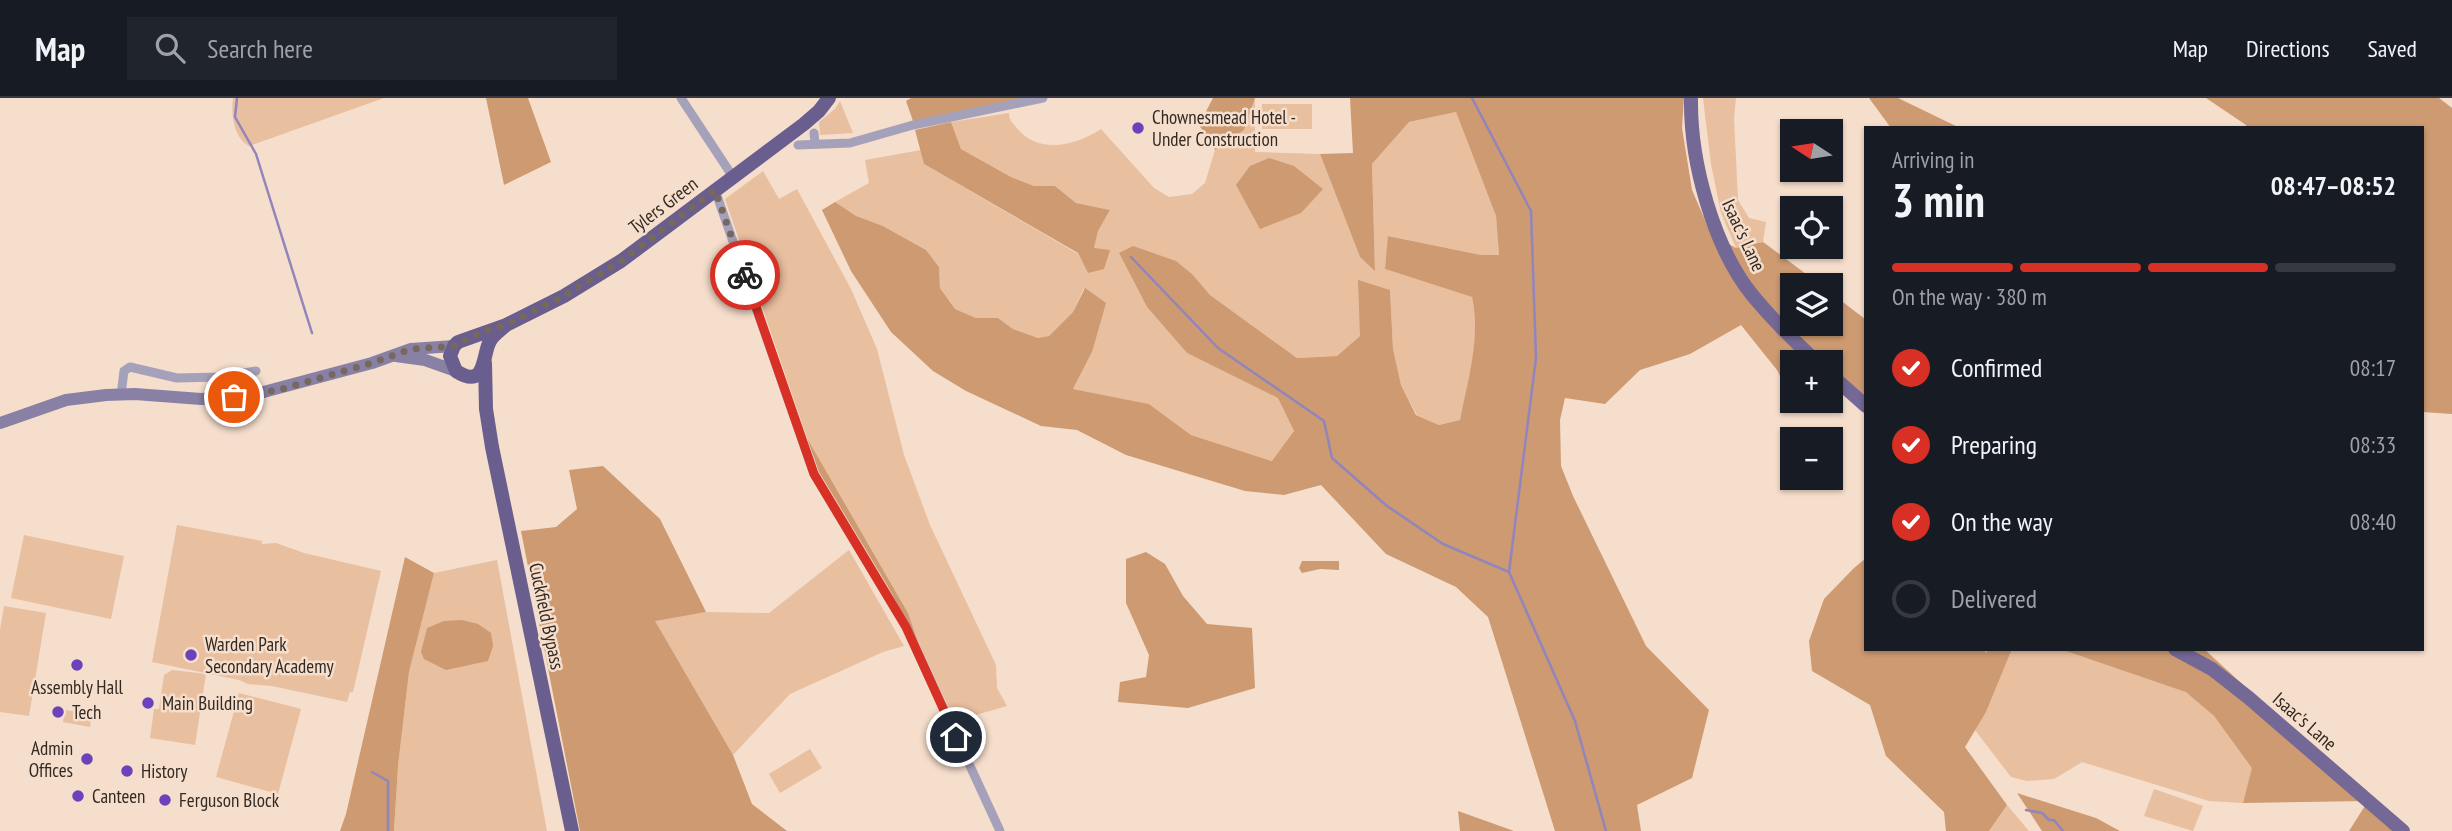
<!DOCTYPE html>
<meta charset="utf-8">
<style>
body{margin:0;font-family:"PT Sans Narrow",sans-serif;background:#20242c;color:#f1f3f6;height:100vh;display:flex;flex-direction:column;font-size:26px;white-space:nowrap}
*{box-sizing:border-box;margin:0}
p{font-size:23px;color:#9ea1a6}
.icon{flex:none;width:38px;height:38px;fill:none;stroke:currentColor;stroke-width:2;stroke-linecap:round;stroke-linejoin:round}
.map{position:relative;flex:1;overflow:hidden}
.details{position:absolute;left:1864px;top:28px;width:560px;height:525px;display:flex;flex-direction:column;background:#171b24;border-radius:0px;box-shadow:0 2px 5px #0004}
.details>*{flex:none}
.needle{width:46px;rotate:282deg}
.tools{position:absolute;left:1780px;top:21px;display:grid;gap:14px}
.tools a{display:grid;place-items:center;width:63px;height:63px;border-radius:0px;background:#171b24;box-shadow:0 2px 5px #0004;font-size:35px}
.pin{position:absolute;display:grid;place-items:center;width:60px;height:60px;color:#fff;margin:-30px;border:4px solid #fff;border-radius:50%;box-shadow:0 2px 7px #0007}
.courier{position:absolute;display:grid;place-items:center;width:70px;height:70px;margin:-35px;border:5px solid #d93025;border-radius:50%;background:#fff;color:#222;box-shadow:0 2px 9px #0007}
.head em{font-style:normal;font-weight:700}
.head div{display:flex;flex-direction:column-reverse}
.head{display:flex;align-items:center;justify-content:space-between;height:119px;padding:0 28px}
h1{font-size:46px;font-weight:700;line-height:52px}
.bar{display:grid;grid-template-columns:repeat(4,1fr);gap:10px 7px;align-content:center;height:84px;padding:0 28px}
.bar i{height:9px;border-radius:5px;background:#363941}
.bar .selected{background:#d93025}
.bar p{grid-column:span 4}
ol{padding:0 28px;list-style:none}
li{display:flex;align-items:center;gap:21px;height:77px}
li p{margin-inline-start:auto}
li .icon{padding:7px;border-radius:50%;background:#d93025;color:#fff;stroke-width:4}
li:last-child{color:#9ea1a6}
li i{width:38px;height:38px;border:4px solid #363941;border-radius:50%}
header{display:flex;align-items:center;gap:42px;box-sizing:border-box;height:98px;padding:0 35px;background:#171b24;border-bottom:2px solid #363941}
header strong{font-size:33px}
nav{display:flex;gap:38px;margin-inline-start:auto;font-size:24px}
.search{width:490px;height:63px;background:#20242c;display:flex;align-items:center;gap:18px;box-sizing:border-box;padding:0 24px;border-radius:0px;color:#9ea1a6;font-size:26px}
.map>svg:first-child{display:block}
.green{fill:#e8bf9f}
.forest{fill:#cd9a71}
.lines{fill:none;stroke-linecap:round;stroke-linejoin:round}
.stream{stroke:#9185bc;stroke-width:2.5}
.minor{stroke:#a6a1ba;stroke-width:9}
.secondary{stroke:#8880a5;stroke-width:12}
.primary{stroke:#736896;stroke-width:14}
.trunk{stroke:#6a5e8f;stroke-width:14}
.done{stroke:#77685e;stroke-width:7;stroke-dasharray:0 12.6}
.route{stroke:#d93025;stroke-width:9}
.poi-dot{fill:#6b42ba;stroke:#f6decc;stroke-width:2.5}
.labels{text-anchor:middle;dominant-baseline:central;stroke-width:5;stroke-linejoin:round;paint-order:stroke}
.poi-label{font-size:19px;fill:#322922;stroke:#f6decc;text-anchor:start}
.street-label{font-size:19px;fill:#322922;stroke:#f6decc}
</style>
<header>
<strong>Map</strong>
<div class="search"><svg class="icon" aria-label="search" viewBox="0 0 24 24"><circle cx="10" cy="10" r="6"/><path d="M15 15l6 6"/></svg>Search here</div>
<nav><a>Map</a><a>Directions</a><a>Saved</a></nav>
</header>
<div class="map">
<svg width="2452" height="733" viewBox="0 0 2452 733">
<rect width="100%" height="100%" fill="#f6decc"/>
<!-- green -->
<g class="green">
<path d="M233 0H384L249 48C233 39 231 16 233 0Z"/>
<path d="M1255 0V54L1320 56 1360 159 1375 172 1372 66 1409 24 1456 14 1496 118 1499 157H1481L1389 138 1385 171 1472 199C1481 241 1469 280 1460 322L1439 327 1417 317 1401 287 1393 251 1390 192 1360 238 1337 258 1297 260 1210 197 1193 177 1119 155 1147 209 1187 255 1278 299 1294 333 1273 363 1191 337 1149 306 1073 291 1092 254 1084 190 1073 214 1049 238 1038 240 1013 231 998 220H976L955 211 940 190 939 169 926 152 883 128 856 119 835 104 869 85 865 62 921 52 924 66 1078 156 1088 174 1098 133 1110 112 1076 105 1055 88H1034L1011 79 961 51 951 24 1009 15C1009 22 1012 24 1016 29 1037 57 1076 48 1101 31L1154 90 1169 99 1192 96 1205 85 1215 52 1244 32Z"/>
<path d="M1703 0H1736L1734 20 1738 102 1749 120 1766 124 1763 144 1736 150 1721 115 1711 66Z"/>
<path d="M840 3 853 35 820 37 819 24 835 11Z"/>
<rect x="1262" y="6" width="50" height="25"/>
<path d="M763 73 779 101 797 91 851 191 877 251 904 357 930 427 996 567 997 590 1007 608 955 623 918 544 908 515 807 340 725 101Z"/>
<path d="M177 427 262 443V446L276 445 304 455 381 473 353 594H350L347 604 272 588 248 586 239 582 152 564Z"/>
<path d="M24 437 124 458 111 521 11 500Z"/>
<path d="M849 452 904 548 883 554 790 596 733 657 654 522 706 514 769 515Z"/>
<path d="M497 462 547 733H394L398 668 409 574 434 475Z"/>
<path d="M4 508 46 515 29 618 0 614V532Z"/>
<path d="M2012 551H2060L2186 593 2214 618 2253 670 2243 705 2209 703 2082 664 2054 681 2027 683 2011 679 1975 632 1986 614Z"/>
<path d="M172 572 206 576 195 647 150 640 154 611H159L164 577Z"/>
<path d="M239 595 301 611 278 696 216 679Z"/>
<path d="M65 612 92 616 90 629 63 624Z"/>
<path d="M810 651 822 670 780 695 769 676Z"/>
<path d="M2154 691 2203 708 2193 733 2144 718Z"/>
<path d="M2007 707 2029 733H1989Z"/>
</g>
<!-- forest -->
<g class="forest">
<path d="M486 0H528L551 64 504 87Z"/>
<path d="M911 0H1027L913 23 906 3Z"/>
<path d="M1213 0H1255L1244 32 1215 52 1199 27Z"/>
<path d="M1350 0H1684L1682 30 1692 92 1711 136 1736 150 1763 144 1821 187H1792V226H1830L1831 195 1865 221V299L1820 257 1815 264H1792V294L1784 304 1787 291 1777 272 1741 227 1690 256 1640 272 1605 306 1565 300 1560 322 1561 368 1573 398 1646 548 1709 612 1692 680 1637 707 1641 733H1555L1488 519 1456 489 1386 456 1321 387 1284 397 1245 393 1126 357 1077 332 1041 328 966 293 933 273 891 234 851 173 822 112 835 104 856 118 883 128 926 152 939 169 940 190 955 211 976 220H998L1013 231 1038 240 1049 238 1073 214 1085 190 1106 205 1092 254 1073 291 1149 306 1191 337 1272 363 1294 333 1278 300 1187 255 1147 209 1119 155 1133 148 1176 163 1193 177 1210 197 1297 260 1337 258 1360 238 1358 182 1390 192 1393 251 1401 287 1416 317 1439 327 1460 322C1468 281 1481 240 1472 199L1385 171 1388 138 1481 157H1499L1496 118 1456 14 1409 24 1372 66 1375 173 1360 159 1320 56 1353 55Z"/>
<path d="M1869 0H1898L1960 30H1891Z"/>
<path d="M2206 0H2439L2452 10V316L2422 314V30H2246V27Z"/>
<path d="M951 24 961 51 1011 79 1034 88H1055L1076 105 1110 112 1098 133 1094 150 1110 152 1104 171 1088 175 1078 155 924 66 915 32Z"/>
<path d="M1269 60 1294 68 1323 91 1301 115 1260 131 1236 87 1250 68Z"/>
<path d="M807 340 908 515 918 544 887 487 819 374Z"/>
<path d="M603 368 660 421 706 514 655 523 733 657 752 706 787 733H580L521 433 556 429 577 411 569 372Z"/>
<path d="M1146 454 1165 466 1183 498 1207 526 1252 530 1255 590 1188 610 1118 604 1120 584 1146 579 1149 557 1126 505V461Z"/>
<path d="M405 459 434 475 409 574 398 668 394 733H340L346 716Z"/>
<path d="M1865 461 1866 551H1984L1986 555 1988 551H2012L1986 614 1965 649 2007 707 1989 733H1946L1944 714 1886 658 1870 607 1812 573 1809 543 1824 501 1854 470Z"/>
<path d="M1302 463H1339V472L1320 471 1302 475 1299 470Z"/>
<path d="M462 522 478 526 491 535 493 548 488 563 446 572 424 561 421 554 427 530 444 523Z"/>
<path d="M2060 551H2204L2403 733H2349L2368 703 2243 705 2252 670 2214 618 2186 594Z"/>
<path d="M2017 695 2096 720 2120 733H2042Z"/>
<path d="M1458 713 1514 733H1460Z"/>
</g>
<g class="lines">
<!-- stream -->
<g class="stream">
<path d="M237 0 235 19 256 56 312 235"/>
<path d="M1472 0 1531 113 1536 260 1509 474 1575 623 1606 733"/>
<path d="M1131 159 1218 250 1324 323 1332 360 1387 408 1443 446 1509 474"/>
<path d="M372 674 388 683V733"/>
<path d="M2026 712 2042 715 2049 722H2054L2063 733"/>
</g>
<!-- minor -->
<g class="minor">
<path d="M681 0 733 79"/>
<path d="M814 35 815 46"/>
<path d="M798 47 850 45 913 27 1043 0"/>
<path d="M715 92 814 376 906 529 1000 733"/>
<path d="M121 297 124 273 130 269 177 280 219 279 256 273"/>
</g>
<!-- secondary -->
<g class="secondary">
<path d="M396 258 425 262 456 273"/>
<path d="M0 325 66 302 106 297 135 296 201 301 256 296 372 265 411 251 454 248"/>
</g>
<!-- primary -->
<g class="primary">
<path d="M1691 0C1690 63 1713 149 1753 198 1773 222 1795 244 1817 264"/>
<path d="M1830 276 1866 308"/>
<path d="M2175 551 2212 571 2249 600 2403 733"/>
</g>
<!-- trunk -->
<g class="trunk">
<path d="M506 227C501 232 493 237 490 243 482 256 487 293 456 273L450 258 454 248 458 244 506 227 564 198 621 163 804 26 819 13 829 0"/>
<path d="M485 265 486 311 492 349 572 733"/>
</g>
</g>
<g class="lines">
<!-- done -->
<path class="done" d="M234 299 278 292 372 265 411 251 454 248 486 232 506 227 564 198 621 163 715 92 745 177"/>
<!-- route -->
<path class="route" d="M745 177 814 376 906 529 956 639"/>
</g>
<!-- markers -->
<g class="poi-dot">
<circle cx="1138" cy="30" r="7"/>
<circle cx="191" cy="557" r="7"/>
<circle cx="77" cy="567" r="7"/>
<circle cx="148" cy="605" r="7"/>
<circle cx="58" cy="614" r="7"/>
<circle cx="87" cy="661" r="7"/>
<circle cx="127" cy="673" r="7"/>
<circle cx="78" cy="698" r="7"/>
<circle cx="165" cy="702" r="7"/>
</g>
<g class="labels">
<!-- poi labels -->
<g class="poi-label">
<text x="1152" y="19">Chownesmead Hotel -<tspan x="1152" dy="22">Under Construction</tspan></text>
<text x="205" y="546">Warden Park<tspan x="205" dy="22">Secondary Academy</tspan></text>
<text x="77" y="589" text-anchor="middle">Assembly Hall</text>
<text x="162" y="605">Main Building</text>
<text x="72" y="614">Tech</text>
<text x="73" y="650" text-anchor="end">Admin<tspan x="73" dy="22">Offices</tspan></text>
<text x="141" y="673">History</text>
<text x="92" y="698">Canteen</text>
<text x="179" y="702">Ferguson Block</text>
</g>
<!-- street labels -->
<g class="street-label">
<text transform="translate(663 107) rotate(-37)">Tylers Green</text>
<text transform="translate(1744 137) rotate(65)">Isaac's Lane</text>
<text transform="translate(547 518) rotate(78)">Cuckfield Bypass</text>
<text transform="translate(2305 623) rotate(41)">Isaac's Lane</text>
</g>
</g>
</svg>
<div class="tools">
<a><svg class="needle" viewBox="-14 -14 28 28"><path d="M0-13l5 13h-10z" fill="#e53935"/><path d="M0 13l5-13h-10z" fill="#9ea1a6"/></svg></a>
<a><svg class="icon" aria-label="locate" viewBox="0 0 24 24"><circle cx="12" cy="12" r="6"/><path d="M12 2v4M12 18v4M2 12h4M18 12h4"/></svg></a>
<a><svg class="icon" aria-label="layers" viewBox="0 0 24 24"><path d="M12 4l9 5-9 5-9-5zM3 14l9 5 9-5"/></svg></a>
<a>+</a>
<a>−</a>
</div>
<div class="pin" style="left:234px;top:299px;background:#ea580c"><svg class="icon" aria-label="bag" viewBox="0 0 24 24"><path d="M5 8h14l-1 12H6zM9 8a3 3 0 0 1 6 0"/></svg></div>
<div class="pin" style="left:956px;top:639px;background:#1f2937"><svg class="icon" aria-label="home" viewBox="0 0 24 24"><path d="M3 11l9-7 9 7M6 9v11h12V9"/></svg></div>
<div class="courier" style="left:745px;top:177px"><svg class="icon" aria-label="bike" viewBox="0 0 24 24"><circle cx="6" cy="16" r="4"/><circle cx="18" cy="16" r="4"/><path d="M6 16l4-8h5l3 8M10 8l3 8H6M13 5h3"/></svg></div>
<section class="details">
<div class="head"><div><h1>3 min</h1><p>Arriving in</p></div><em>08:47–08:52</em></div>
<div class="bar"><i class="selected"></i><i class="selected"></i><i class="selected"></i><i></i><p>On the way · 380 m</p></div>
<ol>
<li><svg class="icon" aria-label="check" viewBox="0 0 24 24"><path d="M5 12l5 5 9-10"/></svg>Confirmed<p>08:17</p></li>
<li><svg class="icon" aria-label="check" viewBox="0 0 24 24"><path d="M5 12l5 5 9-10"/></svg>Preparing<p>08:33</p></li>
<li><svg class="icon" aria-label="check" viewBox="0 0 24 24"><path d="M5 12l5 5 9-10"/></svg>On the way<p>08:40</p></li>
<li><i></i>Delivered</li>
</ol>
</section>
</div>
